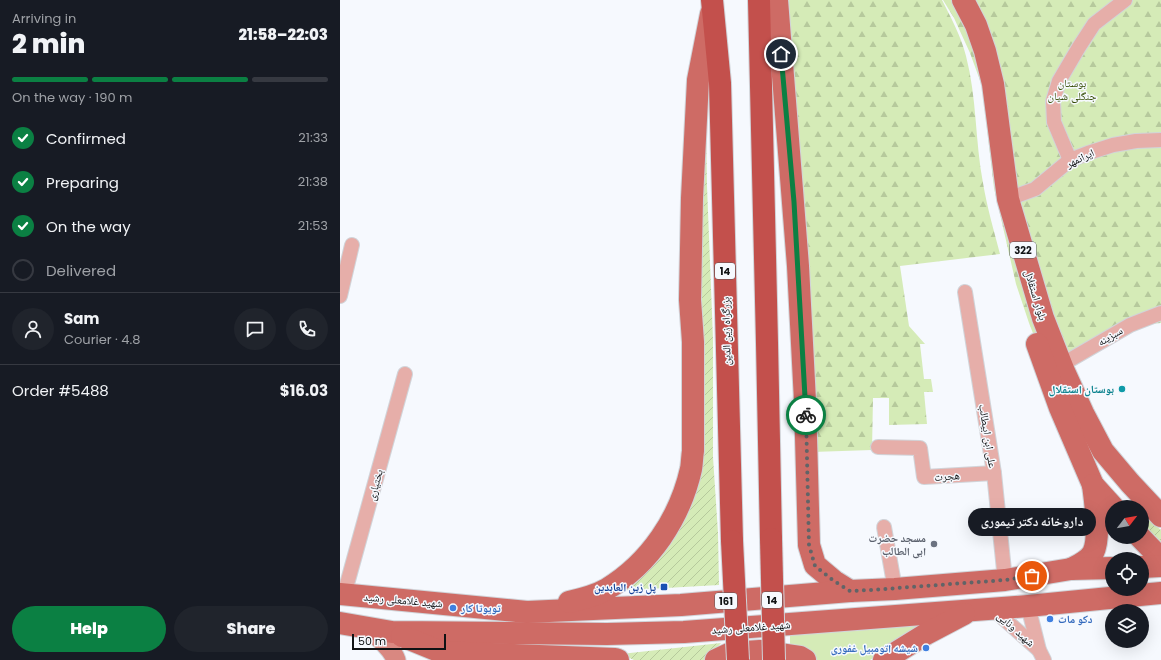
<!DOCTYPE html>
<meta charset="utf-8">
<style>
body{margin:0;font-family:Poppins,"Noto Naskh Arabic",sans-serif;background:#20242c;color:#f1f3f6;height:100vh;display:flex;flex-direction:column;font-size:15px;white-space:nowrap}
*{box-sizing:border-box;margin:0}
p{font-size:13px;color:#9ea1a6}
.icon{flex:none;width:22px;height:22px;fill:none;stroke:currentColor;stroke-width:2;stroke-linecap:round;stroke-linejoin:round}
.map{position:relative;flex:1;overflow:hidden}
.drawer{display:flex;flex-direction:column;background:#171b24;width:340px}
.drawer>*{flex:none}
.needle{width:26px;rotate:59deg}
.controls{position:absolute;left:765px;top:500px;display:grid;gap:8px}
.controls a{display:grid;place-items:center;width:44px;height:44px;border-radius:50%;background:#171b24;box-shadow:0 4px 16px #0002;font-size:20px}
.scale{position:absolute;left:12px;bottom:10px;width:94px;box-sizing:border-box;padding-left:4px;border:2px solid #111315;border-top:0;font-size:11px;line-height:14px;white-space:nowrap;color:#111315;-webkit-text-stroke:3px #f6f9fe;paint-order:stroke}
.pin{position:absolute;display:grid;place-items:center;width:34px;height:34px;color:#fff;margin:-17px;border:2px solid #fff;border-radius:50%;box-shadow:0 1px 4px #0007}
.courier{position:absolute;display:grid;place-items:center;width:40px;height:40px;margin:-20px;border:3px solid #0b8043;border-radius:50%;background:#fff;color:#222;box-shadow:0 1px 5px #0007}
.bubble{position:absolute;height:28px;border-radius:14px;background:#171b24;box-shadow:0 4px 16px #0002;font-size:13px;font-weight:800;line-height:28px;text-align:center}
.summary em{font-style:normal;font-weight:800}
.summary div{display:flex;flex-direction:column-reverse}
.summary{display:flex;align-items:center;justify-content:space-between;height:68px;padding:0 12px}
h1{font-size:26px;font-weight:800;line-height:30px}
.bar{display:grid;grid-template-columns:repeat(4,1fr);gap:6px 4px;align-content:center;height:48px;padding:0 12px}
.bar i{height:5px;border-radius:3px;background:#363941}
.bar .selected{background:#0b8043}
.bar p{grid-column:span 4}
.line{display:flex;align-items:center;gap:10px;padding:0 12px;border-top:1px solid #363941}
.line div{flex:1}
.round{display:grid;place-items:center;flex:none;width:42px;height:42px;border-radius:21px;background:#20242c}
ol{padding:0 12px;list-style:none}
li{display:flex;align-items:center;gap:12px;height:44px}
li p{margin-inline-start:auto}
li .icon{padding:4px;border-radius:50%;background:#0b8043;color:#fff;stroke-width:4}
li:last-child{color:#9ea1a6}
li i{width:22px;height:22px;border:2px solid #363941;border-radius:50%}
.action{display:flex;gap:8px;margin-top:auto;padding:8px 12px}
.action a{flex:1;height:46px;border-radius:24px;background:#0b8043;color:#fff;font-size:16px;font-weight:800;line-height:46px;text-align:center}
.action a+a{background:#20242c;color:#f1f3f6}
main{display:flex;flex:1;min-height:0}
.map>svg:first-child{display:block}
.green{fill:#d5ebb7}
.forest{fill:url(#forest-firs)}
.garden{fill:url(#garden-furrows)}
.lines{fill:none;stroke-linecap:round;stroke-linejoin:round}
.street-casing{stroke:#d1d4d9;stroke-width:16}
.secondary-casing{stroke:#d1d4d9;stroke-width:21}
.primary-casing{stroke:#d1d4d9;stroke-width:24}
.highway-casing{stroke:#d1d4d9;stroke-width:24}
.street{stroke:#e6aea9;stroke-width:14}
.secondary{stroke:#d98881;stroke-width:19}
.primary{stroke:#ce6b65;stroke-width:22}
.highway{stroke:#c3504c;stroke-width:22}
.highway-bridge-casing{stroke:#d1d4d9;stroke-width:24;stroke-linecap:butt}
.highway-bridge{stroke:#c3504c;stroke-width:22}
.done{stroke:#616467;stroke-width:4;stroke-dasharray:0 7.2}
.route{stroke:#0b8043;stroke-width:5}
.culture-dot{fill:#0f9aa8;stroke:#f6f9fe;stroke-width:1.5}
.worship-dot{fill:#6b7280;stroke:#f6f9fe;stroke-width:1.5}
.transit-dot{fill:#1a4fb4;stroke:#f6f9fe;stroke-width:1.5}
.shop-dot{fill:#3f7fe0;stroke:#f6f9fe;stroke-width:1.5}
.labels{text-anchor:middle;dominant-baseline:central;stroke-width:3;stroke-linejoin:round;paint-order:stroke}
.shield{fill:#f6f9fe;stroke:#56585b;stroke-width:1}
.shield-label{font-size:10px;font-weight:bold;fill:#111315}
.park-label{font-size:11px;fill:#364c06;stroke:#f6f9fe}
.street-label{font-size:11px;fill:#111315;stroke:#f6f9fe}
.culture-label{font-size:11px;font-weight:bold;fill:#0d838f;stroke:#f6f9fe;text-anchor:end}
.worship-label{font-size:11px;font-weight:bold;fill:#5b616d;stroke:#f6f9fe;text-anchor:end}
.transit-label{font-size:11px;font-weight:bold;fill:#164399;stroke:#f6f9fe;text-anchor:end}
.shop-label{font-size:11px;font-weight:bold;fill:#366cbe;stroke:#f6f9fe;text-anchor:start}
</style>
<main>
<section class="drawer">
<div class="summary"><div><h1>2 min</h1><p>Arriving in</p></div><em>21:58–22:03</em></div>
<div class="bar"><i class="selected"></i><i class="selected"></i><i class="selected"></i><i></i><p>On the way · 190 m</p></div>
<ol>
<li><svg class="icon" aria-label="check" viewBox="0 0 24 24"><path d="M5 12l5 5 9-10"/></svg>Confirmed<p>21:33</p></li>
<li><svg class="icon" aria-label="check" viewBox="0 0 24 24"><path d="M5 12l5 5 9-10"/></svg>Preparing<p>21:38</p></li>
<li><svg class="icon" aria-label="check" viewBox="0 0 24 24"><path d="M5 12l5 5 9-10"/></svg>On the way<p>21:53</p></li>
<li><i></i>Delivered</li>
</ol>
<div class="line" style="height:72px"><a class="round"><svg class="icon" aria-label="person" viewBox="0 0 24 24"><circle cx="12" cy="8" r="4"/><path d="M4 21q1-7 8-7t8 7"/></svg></a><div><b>Sam</b><p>Courier · 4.8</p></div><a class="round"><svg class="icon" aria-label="chat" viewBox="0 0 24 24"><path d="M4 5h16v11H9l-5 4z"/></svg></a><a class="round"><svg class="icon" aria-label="phone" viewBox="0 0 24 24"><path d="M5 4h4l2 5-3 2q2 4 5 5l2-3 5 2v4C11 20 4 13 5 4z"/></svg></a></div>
<div class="line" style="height:52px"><div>Order #5488</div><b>$16.03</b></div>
<div class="action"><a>Help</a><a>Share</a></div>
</section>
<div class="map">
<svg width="821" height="660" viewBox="0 0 821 660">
<defs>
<pattern id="forest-firs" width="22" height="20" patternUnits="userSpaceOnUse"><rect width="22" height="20" fill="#d5ebb7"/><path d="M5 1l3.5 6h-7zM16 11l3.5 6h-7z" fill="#b6c99c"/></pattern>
<pattern id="garden-furrows" width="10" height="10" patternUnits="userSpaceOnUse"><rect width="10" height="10" fill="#d5ebb7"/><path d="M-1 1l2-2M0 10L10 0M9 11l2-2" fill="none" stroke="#b6c99c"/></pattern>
</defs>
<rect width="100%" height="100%" fill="#f6f9fe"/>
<!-- green -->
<path class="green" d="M599 622 553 644 530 660H472L450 646V631Z"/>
<!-- forest -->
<g class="forest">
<path d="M442 0H602C611 18 621 36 626 56 637 98 635 141 643 183 647 207 654 231 660 254L560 266 569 326 585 344H580L584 379H591L593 392H584L587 424 549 425V398H533L532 450 472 452Z"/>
<path d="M603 0H821V323L810 324 778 334 710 377 689 323 676 284 654 188 642 86 630 53 614 18Z"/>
</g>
<!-- garden -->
<g class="garden">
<path d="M366 125 367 186 373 339V457L378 533 379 585 273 591 337 523 357 323Z"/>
<path d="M802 514 821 530V545L802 527Z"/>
<path d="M381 643 366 660H294L281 654Z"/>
</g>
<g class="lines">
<defs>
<g id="street">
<path d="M730 160 714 122 713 101 719 81 739 47 754 24 785 0"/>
<path d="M668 199 695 189 730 160 748 153 773 145 796 141 821 140"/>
<path d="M625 292 654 473 665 580"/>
<path d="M0 296 12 245"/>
<path d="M721 365 790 325 821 313"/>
<path d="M538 447 580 448 584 477 654 473"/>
<path d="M544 527 555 589"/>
<path d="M4 595 65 374"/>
<path d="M688 606 699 650 704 660"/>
<path d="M653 609 699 650"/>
</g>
<path id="secondary" d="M28 628C37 636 52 648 56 660"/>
<g id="primary">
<path d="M437 0 458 266 465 401 469 545 475 565 494 581 510 591"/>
<path d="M623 0 636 25 645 51 653 84 668 199 703 318 723 369 743 413 763 451 790 483 821 516"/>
<path d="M697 344 720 408 753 485 773 507"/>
<path d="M800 537 821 559"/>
<path d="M802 567 821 566"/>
<path d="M731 569C739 565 748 561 753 553 761 537 755 502 753 485"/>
<path d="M0 594 187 612 341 605 510 591 555 589 665 580 731 569 772 568"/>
<path d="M229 602C242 599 255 596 267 589 310 563 340 518 351 469 352 464 352 457 353 451V342L350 300 352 198 358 80 371 14"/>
<path d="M0 623 52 632 267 634 344 632 688 606 821 593"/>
<path d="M62 636 101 652 275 659 278 660"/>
<path d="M376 660 391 653 420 651 460 657 465 660"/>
<path d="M544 660 586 634 624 614"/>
</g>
<g id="highway">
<path d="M372 0 380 83 392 541"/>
<path d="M419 0 427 343 431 539"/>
</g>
</defs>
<!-- street casing -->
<use href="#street" class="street-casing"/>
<!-- secondary casing -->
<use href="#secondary" class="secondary-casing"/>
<!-- primary casing -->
<use href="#primary" class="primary-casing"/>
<!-- highway casing -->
<use href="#highway" class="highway-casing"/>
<!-- street -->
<use href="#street" class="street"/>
<!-- secondary -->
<use href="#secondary" class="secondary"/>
<!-- primary -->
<use href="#primary" class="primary"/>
<!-- highway -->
<use href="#highway" class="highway"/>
<defs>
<g id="highway-bridge">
<path d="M431 539 434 660"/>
<path d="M392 541 398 660"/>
</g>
</defs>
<!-- highway-bridge casing -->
<use href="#highway-bridge" class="highway-bridge-casing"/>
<!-- highway-bridge -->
<use href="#highway-bridge" class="highway-bridge"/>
</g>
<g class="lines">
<!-- done -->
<path class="done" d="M466 415 469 545 475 566 494 581 510 591 531 590 665 580 692 576"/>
<!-- route -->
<path class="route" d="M441 54 454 202 466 415"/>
</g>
<!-- markers -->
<circle class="culture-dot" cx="782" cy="389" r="4"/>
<circle class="worship-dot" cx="594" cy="544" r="4"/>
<rect class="transit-dot" x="320" y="583" width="8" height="8" rx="2"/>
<g class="shop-dot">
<circle cx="113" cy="608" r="4"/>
<circle cx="710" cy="619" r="4"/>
<circle cx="586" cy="648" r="4"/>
</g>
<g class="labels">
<!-- shield labels -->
<g class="shield">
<rect x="670" y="242" width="26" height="16" rx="3"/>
<rect x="375" y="263" width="20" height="16" rx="3"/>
<rect x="422" y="592" width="20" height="16" rx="3"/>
<rect x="375" y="593" width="22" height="16" rx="3"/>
</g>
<g class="shield-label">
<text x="683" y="250">322</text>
<text x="385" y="271">14</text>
<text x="432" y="600">14</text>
<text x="386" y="601">161</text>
</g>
<!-- park labels -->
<g class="park-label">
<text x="732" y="83">بوستان<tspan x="732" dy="13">جنگلی شیان</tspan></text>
</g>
<!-- street labels -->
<g class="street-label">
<text transform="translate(740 158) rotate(-25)">ایرانمهر</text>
<text transform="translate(696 295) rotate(73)">بلوار استقلال</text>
<text transform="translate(386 331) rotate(-91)">بزرگراه زین الدین</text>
<text transform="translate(770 336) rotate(-30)">سبزینه</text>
<text transform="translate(648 436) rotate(81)">علی ابن ابیطالب</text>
<text transform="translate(607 476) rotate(-4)">هجرت</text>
<text transform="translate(35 485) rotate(-75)">بختیاری</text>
<text transform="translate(63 600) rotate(5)">شهید غلامعلی رشید</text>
<text transform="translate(411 627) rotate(-4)">شهید غلامعلی رشید</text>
<text transform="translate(676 629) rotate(42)">شهید ونایی</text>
</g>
<!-- culture labels -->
<g class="culture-label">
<text x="774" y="389">بوستان استقلال</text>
</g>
<!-- worship labels -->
<g class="worship-label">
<text x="586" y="538">مسجد حضرت<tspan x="586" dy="13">ابی الطالب</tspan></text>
</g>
<!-- transit labels -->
<g class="transit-label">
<text x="316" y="587">پل زین العابدین</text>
</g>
<!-- shop labels -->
<g class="shop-label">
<text x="121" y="608">تویوتا کار</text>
<text x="718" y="619">دکو مات</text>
<text x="578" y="648" text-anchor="end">شیشه اتومبیل غفوری</text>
</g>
</g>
</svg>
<div class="controls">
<a><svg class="needle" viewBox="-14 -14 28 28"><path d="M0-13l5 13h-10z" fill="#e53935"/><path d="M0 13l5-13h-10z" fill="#9ea1a6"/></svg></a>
<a><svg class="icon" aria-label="locate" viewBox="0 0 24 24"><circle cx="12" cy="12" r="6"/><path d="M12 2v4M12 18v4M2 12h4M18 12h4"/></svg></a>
<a><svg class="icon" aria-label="layers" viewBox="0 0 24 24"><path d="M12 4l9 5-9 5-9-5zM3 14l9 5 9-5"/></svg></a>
</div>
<div class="scale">50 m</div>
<div class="pin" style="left:692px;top:576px;background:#ea580c"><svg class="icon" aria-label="bag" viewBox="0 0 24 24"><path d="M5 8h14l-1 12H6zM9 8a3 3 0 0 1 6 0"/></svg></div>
<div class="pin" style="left:441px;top:54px;background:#1f2937"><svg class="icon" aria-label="home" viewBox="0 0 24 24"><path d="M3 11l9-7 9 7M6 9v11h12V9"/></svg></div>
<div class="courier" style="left:466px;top:415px"><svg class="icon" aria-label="bike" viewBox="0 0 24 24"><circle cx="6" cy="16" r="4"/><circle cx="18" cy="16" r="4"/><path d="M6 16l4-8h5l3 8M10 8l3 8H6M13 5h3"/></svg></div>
<div class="bubble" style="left:628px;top:508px;width:128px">داروخانه دکتر تیموری</div>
</div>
</main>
